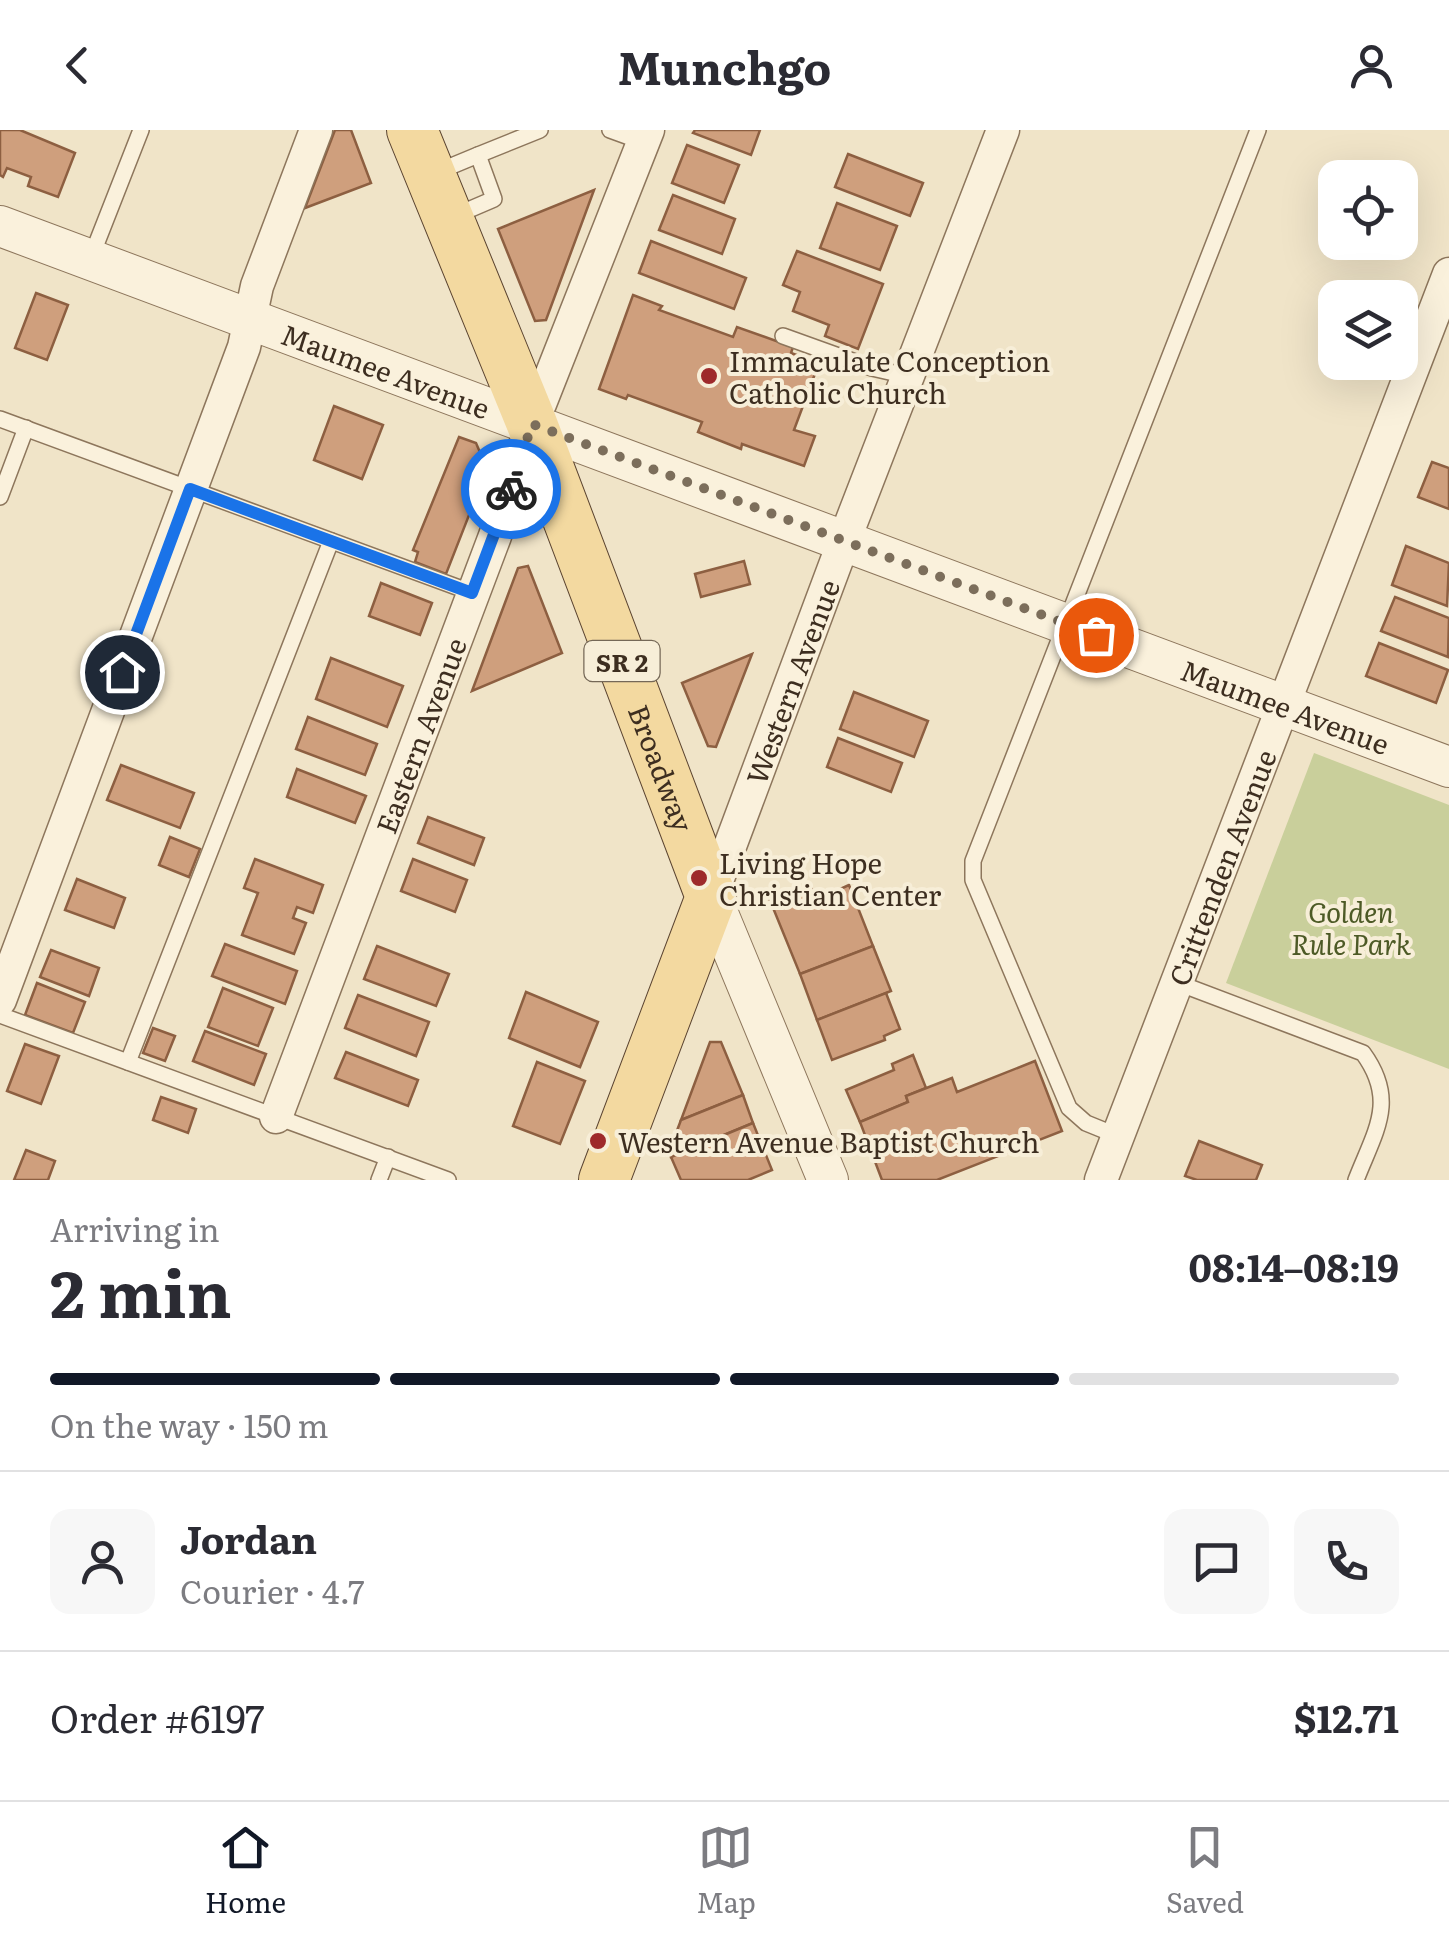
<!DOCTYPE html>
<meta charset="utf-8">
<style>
body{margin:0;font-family:Literata,serif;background:#f7f7f7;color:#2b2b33;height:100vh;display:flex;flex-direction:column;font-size:38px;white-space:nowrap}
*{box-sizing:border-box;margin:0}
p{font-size:32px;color:#7c7c81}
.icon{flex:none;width:55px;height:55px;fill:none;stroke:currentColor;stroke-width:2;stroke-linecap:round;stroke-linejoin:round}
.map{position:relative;height:1050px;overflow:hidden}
.details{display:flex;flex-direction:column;background:#fff;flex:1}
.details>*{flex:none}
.buttons{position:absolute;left:1318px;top:30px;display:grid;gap:20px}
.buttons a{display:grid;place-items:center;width:100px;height:100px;border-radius:20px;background:#fff;box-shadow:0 10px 40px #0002;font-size:50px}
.pin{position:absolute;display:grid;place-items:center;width:85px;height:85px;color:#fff;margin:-42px;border:5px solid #fff;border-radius:50%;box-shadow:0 2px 10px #0007}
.courier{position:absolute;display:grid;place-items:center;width:100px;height:100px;margin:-50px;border:8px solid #1a73e8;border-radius:50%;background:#fff;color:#222;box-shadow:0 2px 12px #0007}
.summary em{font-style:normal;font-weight:700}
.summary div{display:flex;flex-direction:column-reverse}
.summary{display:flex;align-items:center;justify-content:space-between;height:170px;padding:0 50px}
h1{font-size:65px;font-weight:700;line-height:75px}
.bar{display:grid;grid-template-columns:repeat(4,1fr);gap:15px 10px;align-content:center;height:120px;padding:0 50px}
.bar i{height:12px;border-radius:8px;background:#e1e1e2}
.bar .active{background:#111827}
.bar p{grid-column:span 4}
.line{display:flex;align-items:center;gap:25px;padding:0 50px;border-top:2px solid #e1e1e2}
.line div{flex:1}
.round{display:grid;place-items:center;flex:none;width:105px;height:105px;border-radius:20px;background:#f7f7f7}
header{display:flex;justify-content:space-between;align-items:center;height:130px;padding:0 50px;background:#fff;font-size:45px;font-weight:700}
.tab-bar{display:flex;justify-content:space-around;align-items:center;height:140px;border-top:2px solid #e1e1e2;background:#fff;font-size:28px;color:#7c7c81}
.tab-bar a{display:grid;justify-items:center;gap:5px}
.tab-bar .active{color:#111827}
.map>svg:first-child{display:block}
.green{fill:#c9cf9b}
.building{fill:#cf9f7d;stroke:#8d5f41;stroke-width:2.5}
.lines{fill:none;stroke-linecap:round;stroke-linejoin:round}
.service-casing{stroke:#8d765c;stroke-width:18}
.minor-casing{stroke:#8d765c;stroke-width:35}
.tertiary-casing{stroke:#8d765c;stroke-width:42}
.primary-casing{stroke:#5b4430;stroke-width:52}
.service{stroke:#faf1dc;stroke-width:15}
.minor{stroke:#faf1dc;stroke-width:32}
.tertiary{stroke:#faf1dc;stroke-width:40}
.primary{stroke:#f3d9a0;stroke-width:50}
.done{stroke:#7c6e5b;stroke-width:10;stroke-dasharray:0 18}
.route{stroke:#1a73e8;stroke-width:12}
.poi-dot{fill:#9e2a2b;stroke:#f7eed8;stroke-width:4}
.labels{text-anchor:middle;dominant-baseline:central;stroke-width:8;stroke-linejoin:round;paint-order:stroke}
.shield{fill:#f7eed8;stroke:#756857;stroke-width:2.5}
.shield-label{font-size:25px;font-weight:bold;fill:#3d2e20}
.poi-label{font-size:28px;fill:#3d2e20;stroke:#f7eed8;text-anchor:start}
.street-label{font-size:28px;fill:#3d2e20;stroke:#f7eed8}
.park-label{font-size:28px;font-style:italic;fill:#4d5a26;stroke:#f7eed8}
</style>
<header><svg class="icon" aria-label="back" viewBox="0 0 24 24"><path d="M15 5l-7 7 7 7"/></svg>Munchgo<svg class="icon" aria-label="person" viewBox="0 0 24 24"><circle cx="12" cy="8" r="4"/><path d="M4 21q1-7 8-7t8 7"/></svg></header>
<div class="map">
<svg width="1449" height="1050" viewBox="0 0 1449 1050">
<rect width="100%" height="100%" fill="#f0e4c8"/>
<!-- green -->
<path class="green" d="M1314 623 1449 675V939L1226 853Z"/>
<!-- building -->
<g class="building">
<path d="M0 0H20L75 23 58 67 28 56 31 47 7 38 3 47 0 45Z"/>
<path d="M335 0H351L371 53 305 78Z"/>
<path d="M695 0H760L751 25 693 3Z"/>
<path d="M687 15 739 35 724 73 672 53Z"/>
<path d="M848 24 923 53 910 86 835 57Z"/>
<path d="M594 60 546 190 535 191 498 99Z"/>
<path d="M673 65 735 89 722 124 659 100Z"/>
<path d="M837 73 897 96 880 140 820 118Z"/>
<path d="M651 111 746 148 734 179 639 143Z"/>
<path d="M797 121 883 154 858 219 825 206 829 195 793 181 800 162 783 155Z"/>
<path d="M36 163 68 175 47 230 15 218Z"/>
<path d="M633 165 662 176 659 180 733 207 737 197 793 217 791 223 819 233 794 300 815 306 804 336 742 314 741 319 698 302 702 292 628 265 626 269 599 259Z"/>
<path d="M334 276 383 295 362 349 314 330Z"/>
<path d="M459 307 476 313 487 339 446 444 415 432 418 422 413 420Z"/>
<path d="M1432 332 1449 338V379L1418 367Z"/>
<path d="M1406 416 1449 433 1447 476 1392 455Z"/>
<path d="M744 431 750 454 701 467 695 444Z"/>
<path d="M528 436 562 523 472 561 518 438Z"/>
<path d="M381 453 432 473 420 505 369 486Z"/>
<path d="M1395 467 1449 488 1448 527 1381 501Z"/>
<path d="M1379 513 1448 540 1436 573 1366 546Z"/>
<path d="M752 524 716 617 708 616 682 553Z"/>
<path d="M331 528 403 556 387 597 316 569Z"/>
<path d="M854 562 928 591 914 627 840 599Z"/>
<path d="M308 587 377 614 365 645 296 619Z"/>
<path d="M838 608 902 633 891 662 827 637Z"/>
<path d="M121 635 194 663 180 698 107 670Z"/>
<path d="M297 639 366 666 355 693 287 667Z"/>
<path d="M428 687 484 708 474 735 418 713Z"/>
<path d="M170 707 200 719 189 747 159 735Z"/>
<path d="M255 729 323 755 313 783 297 777 293 788 306 793 294 824 242 805 258 763 244 758Z"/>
<path d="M413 729 467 750 455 782 401 761Z"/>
<path d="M77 749 125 768 114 798 65 780Z"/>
<path d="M849 755 873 816 800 844 767 763 811 757 816 770Z"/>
<path d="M225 814 297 841 285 874 212 846Z"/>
<path d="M377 816 449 844 436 876 364 849Z"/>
<path d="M873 816 891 861 817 890 800 844Z"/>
<path d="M51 820 99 838 89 866 40 847Z"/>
<path d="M37 853 85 872 73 903 25 885Z"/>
<path d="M223 858 273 878 258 916 208 897Z"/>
<path d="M526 862 598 892 580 937 509 908Z"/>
<path d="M886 863 900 899 884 906 885 910 832 930 817 890Z"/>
<path d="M358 865 429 892 416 926 345 898Z"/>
<path d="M153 898 175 906 165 931 143 923Z"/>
<path d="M205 901 266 924 254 955 193 931Z"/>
<path d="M710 912H721L743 965 681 990Z"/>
<path d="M25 914 59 926 41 974 7 961Z"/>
<path d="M346 922 418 950 408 976 335 948Z"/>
<path d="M913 925 926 958 906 966 908 972 860 992 846 960 894 940 892 934Z"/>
<path d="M1035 931 1062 1001 937 1050H882L860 992 908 972 906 966 952 948 957 962Z"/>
<path d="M537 932 585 951 560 1014 513 996Z"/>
<path d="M743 965 753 993 671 1027 670 1019 681 990Z"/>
<path d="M161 967 196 979 188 1003 153 990Z"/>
<path d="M753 993 772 1040 748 1050H681L671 1027Z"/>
<path d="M1199 1011 1262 1035 1256 1050H1197L1185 1046Z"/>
<path d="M26 1020 55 1031 48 1050H14Z"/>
</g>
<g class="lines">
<defs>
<g id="service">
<path d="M610 0 643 12"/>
<path d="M478 25 540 0"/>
<path d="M437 42 478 25 494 69 452 87"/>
<path d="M90 130 141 0"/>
<path d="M783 206 872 238 907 246"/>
<path d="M0 289 473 463"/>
<path d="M0 367 26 298"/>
<path d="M1178 853 1363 923C1398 971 1375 1001 1356 1050"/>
<path d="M0 885 448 1050"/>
<path d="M128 932 331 411"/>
<path d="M1118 1006 1086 993 1069 978 973 750V731L1258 0"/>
<path d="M379 1050 388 1027"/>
</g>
<g id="minor">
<path id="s1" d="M711 767 844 411 1003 0"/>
<path d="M0 870 244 217 257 156 316 0"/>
<path id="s2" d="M276 987 495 406 532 294 648 0"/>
<path id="s3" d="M1101 1050 1449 144"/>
</g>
<g id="tertiary">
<path id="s4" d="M0 96 1449 637"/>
<path d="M711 767 828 1050"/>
</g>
<g id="primary">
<path id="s5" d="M412 0 532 294 711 767 604 1050"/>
</g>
</defs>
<!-- service casing -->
<use href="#service" class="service-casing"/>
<!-- minor casing -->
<use href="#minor" class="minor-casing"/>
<!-- tertiary casing -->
<use href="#tertiary" class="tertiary-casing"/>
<!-- primary casing -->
<use href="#primary" class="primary-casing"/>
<!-- service -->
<use href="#service" class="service"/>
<!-- minor -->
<use href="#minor" class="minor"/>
<!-- tertiary -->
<use href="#tertiary" class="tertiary"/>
<!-- primary -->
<use href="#primary" class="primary"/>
</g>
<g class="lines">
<!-- done -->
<path class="done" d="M511 359 532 294 1096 505"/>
<!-- route -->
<path class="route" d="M122 542 190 359 472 463 511 359"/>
</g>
<!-- markers -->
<g class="poi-dot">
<circle cx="709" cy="246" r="10"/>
<circle cx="699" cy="748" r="10"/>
<circle cx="598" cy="1011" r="10"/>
</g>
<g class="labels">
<!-- shield labels -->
<rect class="shield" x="584.5" y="511" width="75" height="40" rx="8"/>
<g class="shield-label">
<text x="622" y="531">SR 2</text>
</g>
<!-- poi labels -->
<g class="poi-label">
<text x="729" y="230">Immaculate Conception<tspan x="729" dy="32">Catholic Church</tspan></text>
<text x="719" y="732">Living Hope<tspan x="719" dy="32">Christian Center</tspan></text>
<text x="618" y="1011">Western Avenue Baptist Church</text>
</g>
<!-- street labels -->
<g class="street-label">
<text stroke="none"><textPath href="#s4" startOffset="412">Maumee Avenue</textPath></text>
<text stroke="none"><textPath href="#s1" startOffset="230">Western Avenue</textPath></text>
<text stroke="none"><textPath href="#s4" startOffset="1372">Maumee Avenue</textPath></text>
<text stroke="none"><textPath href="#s2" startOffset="408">Eastern Avenue</textPath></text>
<text stroke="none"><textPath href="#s5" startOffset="685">Broadway</textPath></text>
<text stroke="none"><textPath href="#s3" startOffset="335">Crittenden Avenue</textPath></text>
</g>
<!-- park labels -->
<g class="park-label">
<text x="1351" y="781">Golden<tspan x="1351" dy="32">Rule Park</tspan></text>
</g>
</g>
</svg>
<div class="buttons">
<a><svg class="icon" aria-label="locate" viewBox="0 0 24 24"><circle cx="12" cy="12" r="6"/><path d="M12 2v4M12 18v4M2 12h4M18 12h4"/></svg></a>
<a><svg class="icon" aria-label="layers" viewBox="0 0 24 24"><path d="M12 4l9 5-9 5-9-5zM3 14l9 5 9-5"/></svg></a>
</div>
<div class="pin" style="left:1096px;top:505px;background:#ea580c"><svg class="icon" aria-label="bag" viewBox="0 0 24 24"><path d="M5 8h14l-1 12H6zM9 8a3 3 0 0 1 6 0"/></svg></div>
<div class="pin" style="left:122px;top:542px;background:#1f2937"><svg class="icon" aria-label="home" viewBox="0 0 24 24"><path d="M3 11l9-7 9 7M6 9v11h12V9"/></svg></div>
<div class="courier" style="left:511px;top:359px"><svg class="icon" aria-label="bike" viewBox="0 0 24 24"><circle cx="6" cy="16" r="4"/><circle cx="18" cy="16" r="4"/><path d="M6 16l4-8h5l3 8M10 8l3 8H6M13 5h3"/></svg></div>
</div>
<section class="details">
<div class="summary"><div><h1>2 min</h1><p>Arriving in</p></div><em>08:14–08:19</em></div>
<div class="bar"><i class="active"></i><i class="active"></i><i class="active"></i><i></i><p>On the way · 150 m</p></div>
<div class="line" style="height:180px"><a class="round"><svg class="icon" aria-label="person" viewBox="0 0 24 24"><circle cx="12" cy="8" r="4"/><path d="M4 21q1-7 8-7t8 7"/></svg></a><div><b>Jordan</b><p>Courier · 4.7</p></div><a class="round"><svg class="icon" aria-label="chat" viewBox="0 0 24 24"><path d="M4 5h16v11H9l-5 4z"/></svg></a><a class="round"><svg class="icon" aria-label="phone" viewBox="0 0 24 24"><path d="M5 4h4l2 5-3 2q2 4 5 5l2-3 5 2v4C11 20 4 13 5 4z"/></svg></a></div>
<div class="line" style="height:130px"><div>Order #6197</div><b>$12.71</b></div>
</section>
<nav class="tab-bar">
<a class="active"><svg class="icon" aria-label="home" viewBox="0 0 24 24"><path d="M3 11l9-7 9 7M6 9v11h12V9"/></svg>Home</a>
<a><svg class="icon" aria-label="map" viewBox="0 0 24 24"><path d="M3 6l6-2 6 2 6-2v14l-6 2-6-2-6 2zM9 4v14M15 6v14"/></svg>Map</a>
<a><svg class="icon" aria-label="saved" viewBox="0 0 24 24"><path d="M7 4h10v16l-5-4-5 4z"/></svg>Saved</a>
</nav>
